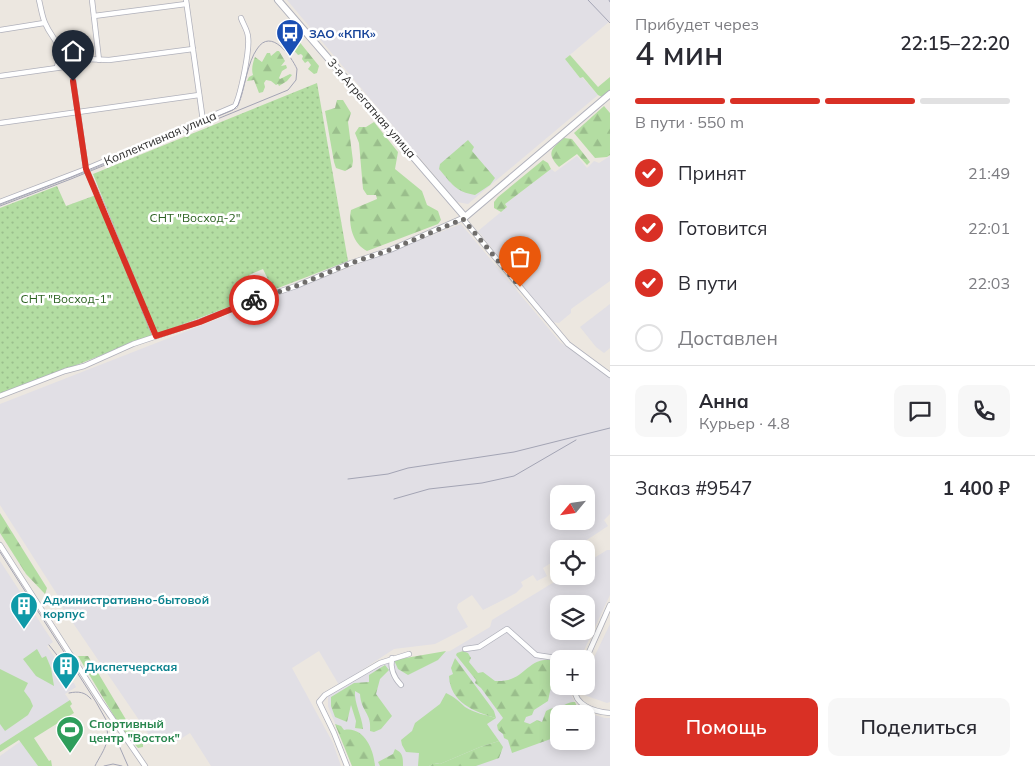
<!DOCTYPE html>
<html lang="ru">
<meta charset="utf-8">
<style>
body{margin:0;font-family:Mulish,sans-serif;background:#f7f7f7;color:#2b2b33;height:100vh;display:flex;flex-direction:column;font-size:19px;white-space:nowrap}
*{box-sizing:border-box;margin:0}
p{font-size:16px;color:#7c7c81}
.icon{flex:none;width:28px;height:28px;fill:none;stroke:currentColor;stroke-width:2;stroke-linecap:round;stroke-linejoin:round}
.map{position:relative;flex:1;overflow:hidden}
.details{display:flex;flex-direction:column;background:#fff;width:425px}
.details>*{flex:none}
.needle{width:32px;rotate:241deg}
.buttons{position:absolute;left:550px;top:485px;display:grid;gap:10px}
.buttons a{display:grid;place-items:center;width:45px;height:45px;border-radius:10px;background:#fff;box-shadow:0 2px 12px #0003;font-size:25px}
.pin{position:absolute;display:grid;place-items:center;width:42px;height:42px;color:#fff;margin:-51px -21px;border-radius:50% 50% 50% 0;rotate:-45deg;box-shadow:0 0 5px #0007}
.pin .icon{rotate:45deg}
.courier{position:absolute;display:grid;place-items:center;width:50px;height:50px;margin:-25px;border:4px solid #d93025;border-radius:50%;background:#fff;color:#222;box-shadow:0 1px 6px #0007}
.head em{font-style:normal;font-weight:600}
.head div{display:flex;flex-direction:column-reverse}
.head{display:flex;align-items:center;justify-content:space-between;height:85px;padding:0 25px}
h1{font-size:32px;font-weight:600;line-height:38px}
.bar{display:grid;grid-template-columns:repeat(4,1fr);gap:8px 5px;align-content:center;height:60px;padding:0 25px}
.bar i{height:6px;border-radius:4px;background:#e1e1e2}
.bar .selected{background:#d93025}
.bar p{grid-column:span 4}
.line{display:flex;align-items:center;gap:12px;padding:0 25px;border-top:1px solid #e1e1e2}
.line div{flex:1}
.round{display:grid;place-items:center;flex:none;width:52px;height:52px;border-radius:10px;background:#f7f7f7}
ol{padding:0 25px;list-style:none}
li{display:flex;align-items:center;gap:15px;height:55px}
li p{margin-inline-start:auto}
li .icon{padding:5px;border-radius:50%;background:#d93025;color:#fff;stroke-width:4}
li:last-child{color:#7c7c81}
li i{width:28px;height:28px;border:2px solid #e1e1e2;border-radius:50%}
.cta{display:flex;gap:10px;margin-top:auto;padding:10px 25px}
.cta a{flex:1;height:58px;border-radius:10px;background:#d93025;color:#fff;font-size:20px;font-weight:600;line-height:58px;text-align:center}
.cta a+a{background:#f7f7f7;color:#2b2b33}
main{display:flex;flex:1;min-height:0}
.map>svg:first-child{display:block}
.industrial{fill:#e1dfe5;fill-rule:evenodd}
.grass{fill:#b3dda2}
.forest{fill:url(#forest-firs)}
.garden{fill:url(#garden-dots)}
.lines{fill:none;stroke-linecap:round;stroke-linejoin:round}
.street-casing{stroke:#b0b1bb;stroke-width:6}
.secondary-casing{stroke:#b0b1bb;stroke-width:8}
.street{stroke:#fff;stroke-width:4.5}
.secondary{stroke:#fff;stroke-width:6}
.tram{stroke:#a3a4b4;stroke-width:1}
.rail{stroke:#a3a4b4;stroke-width:1}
.done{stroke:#6f6d6b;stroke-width:5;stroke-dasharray:0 9}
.route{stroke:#d93025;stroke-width:6}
.labels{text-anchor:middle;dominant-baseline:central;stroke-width:5;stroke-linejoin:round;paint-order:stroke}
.transit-label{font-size:12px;font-weight:bold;fill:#164399;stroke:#fff;text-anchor:start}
.street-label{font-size:12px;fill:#2c2c2c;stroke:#fff}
.park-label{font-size:12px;fill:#2d6322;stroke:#fff}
.culture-label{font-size:12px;font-weight:bold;fill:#0d838f;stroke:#fff;text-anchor:start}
.leisure-label{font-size:12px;font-weight:bold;fill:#27864d;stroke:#fff;text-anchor:start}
</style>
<main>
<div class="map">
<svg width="610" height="766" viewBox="0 0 610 766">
<defs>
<pattern id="forest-firs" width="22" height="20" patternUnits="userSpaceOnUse" patternTransform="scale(1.25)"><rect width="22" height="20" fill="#b3dda2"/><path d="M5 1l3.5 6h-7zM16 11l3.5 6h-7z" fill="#9abe8c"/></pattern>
<pattern id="garden-dots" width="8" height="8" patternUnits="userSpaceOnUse" patternTransform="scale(1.25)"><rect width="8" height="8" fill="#b3dda2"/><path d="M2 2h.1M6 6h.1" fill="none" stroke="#9abe8c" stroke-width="1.8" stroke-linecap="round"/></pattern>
</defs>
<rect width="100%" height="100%" fill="#ece7e0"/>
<!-- industrial -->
<g class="industrial">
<path d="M287 0H610V21L565 59 580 78 582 77 598 95 468 204 457 202Z"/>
<path d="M577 156 587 168 594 161 599 163 610 156V281L571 309V313L559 323 552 322 478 231 507 207 505 204 551 169 555 172Z"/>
<path d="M461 224 560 342 610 377V514L604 520 608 526 573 549H559V558L543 568 547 576 537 581 533 575 521 582 523 586 516 593 499 602 483 610 472 595 458 604 457 608 468 627 435 644 394 649 339 685 319 651 292 668 333 743 341 766H211L190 733 174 743 170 736 156 745 58 601 60 599 0 505V404ZM559 494H586V521H559Z"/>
<path d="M610 304V348L604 353 596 347 580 327Z"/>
<path d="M607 550H610V595L580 659H559V686H571L570 692 578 710 605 718H610V766H352L328 706V695L381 664 450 651 490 627 492 620 564 576H586V563ZM559 604H586V631H559ZM559 714H586V741H559Z"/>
<path d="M0 561 53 642 47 646 72 683H74L76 687 65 694 72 704 0 752Z"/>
<path d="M610 624V702L607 703 581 694 579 689 580 686H586V674Z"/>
<path d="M21 741 38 766H0V756Z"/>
</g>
<!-- grass -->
<g class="grass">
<path d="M570 55 598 87 610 77V90L602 97 598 95 583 77 580 78 565 59Z"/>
<path d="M37 649 42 658 46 656 51 668 54 686 36 676 23 659Z"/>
<path d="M0 669 28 683 24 691 30 699 33 706 28 715 5 731 0 724Z"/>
<path d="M446 693C456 698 457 700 465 707 474 713 486 715 496 718L487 724 499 741 480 747 440 764 435 763 429 766H418L419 753 406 752 402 745 401 740 412 731 415 723 440 704Z"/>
<path d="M70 700 72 704 70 706 74 713 34 738 49 761 51 760 52 766H38L19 740 0 752V745Z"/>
</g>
<!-- forest -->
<g class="forest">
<path d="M285 24 319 66 317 73 314 74 308 69 311 65 308 61 305 63 302 59 303 56 301 54 298 55C291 46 279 38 282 25Z"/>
<path d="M277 51H279L285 61 281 66 286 65 287 68 282 71 279 78 280 79 290 74 292 75 287 81 279 86 278 84 276 85 271 81 266 80 264 83 265 87 263 92 259 93 254 80 247 81 249 77 253 75C251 69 253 62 255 57L262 62 267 53H270L271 56Z"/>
<path d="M337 100H343L351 113 348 122 353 161 352 167 345 171 336 168 334 162 325 111 335 108Z"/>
<path d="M604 106 610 113V155L607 157 595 158 574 133Z"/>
<path d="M374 122 398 152 395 169 422 191 427 205 438 211 441 220 438 224 367 251C353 244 348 225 351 210L377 199 376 195H367L363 189 359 143 355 133 359 127H366Z"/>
<path d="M564 138 572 139 590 162 587 165 577 154 559 167C546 153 551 149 564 138Z"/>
<path d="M468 140 474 147 472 151 495 178 490 185 475 195C456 192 451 183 439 169L440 164Z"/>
<path d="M543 160 548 163 551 169 505 204 507 207 501 212 494 208V202L498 197Z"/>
<path d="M0 513 47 588 45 594 26 574 0 533Z"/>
<path d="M446 651 438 660 408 675 398 669 394 660Z"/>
<path d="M463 651 468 653 471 658 469 662 478 673 483 672 495 681C499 681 504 681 508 680 527 675 530 656 556 660L559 664V679L551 687 548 701 534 710 532 715 526 717 524 722 530 724 537 720 542 722 546 711C553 707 556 708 562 706 567 704 569 702 575 702L578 709 586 714H559V736L512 753 508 740 504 738 503 734 498 730 497 725 503 718 481 688 475 683 476 680 456 655 457 653Z"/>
<path d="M78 656H88L131 728 143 741V747L138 748 123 731Z"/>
<path d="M455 658 494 711 496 718C474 712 450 702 449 676L453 674 451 668Z"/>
<path d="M385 665 389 670 380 679 376 694 392 716 381 729 374 732 370 731C372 713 361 712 360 694L355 691C354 704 362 716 363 729L355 728 356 721 351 705 347 722 335 717 331 706V697L354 683 369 682V675Z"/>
<path d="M335 724 341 726 344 730C364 726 374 750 375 766H352Z"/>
<path d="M499 741 503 747 499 758 476 766H429L434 763 440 764 480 747Z"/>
<path d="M395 749C403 753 403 757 403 766H380L378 762 393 754Z"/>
</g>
<!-- garden -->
<g class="garden">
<path d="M317 83 348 261 273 290 263 269 249 275 258 296 157 334 93 174Z"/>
<path d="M57 186 66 206 96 195 153 335 0 395V208Z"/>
</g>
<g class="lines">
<defs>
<g id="street">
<path d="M39 0C41 8 42 16 45 23 53 42 64 42 57 67"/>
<path d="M92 0 99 60"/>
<path d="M186 0 203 121"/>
<path d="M94 16 186 4"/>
<path d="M0 30 44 23"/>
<path d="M71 66 86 169 106 214 155 336"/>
<path d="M0 76 71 66 86 59 109 60 193 49"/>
<path d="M0 123 199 95"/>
<path d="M0 202 86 169 235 106C241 94 250 49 248 37 248 31 243 24 241 18"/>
<path d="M463 219 568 344 610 375"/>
<path d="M0 396 65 371 84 366 133 344 199 322 252 301 296 286 351 263 390 250 465 217"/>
<path d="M0 545 101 702 145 766"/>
<path d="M465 649 479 647 507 629 536 655 556 658 559 662"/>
<path d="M392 658C390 668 394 678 401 685"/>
<path d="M586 659 610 605"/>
<path d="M575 686C572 705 595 712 610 713"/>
<path d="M347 766 334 733 319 702 325 695 380 663 409 654"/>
</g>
<path id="secondary" d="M278 0 465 217 610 94"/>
</defs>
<!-- street casing -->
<use href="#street" class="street-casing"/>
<!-- secondary casing -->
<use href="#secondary" class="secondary-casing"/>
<!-- street -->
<use href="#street" class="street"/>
<!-- secondary -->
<use href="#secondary" class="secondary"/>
<!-- tram -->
<g class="tram">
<path d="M0 204 71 177 233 110 238 105C244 90 248 61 257 49 271 27 291 56 297 69L296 80 288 90 71 179 0 206"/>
<path d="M0 552 96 702 114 734 128 766"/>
<path d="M49 645 68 669"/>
<path d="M69 693C79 691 85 692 91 699"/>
<path d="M95 766C103 750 111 743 106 724"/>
<path d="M104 766 113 764 122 766"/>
</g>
<!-- rail -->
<g class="rail">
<path d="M588 0 610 23"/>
<path d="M609 0 610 2"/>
<path d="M348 479 388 474 408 468 514 452 610 428"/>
<path d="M394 499 429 489 482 483 514 476 576 440"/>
</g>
</g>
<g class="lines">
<!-- done -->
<path class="done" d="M254 300 296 286 351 263 390 250 463 219 520 287"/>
<!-- route -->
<path class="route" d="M73 81 86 169 156 336 200 322 254 300"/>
</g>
<!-- icons -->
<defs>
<symbol id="bus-pin" viewBox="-11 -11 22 30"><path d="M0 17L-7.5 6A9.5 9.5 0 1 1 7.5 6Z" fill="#1a4fb4" stroke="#fff"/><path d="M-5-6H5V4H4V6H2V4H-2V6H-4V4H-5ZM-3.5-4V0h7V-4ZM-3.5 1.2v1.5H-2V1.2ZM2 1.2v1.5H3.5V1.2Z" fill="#fff"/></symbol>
<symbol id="building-pin" viewBox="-11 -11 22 30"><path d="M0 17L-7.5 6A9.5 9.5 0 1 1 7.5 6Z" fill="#0f9aa8" stroke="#fff"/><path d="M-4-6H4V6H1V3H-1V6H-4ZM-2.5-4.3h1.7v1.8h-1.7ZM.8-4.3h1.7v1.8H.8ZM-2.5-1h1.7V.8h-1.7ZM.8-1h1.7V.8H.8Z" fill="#fff"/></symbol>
<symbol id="stadium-pin" viewBox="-11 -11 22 30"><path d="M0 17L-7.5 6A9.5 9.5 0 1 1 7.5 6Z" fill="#2e9e5b" stroke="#fff"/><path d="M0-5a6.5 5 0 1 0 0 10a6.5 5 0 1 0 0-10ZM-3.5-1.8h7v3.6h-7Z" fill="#fff"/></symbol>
</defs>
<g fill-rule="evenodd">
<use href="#bus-pin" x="274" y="17" width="32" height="43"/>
<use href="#building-pin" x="8" y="590" width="32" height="43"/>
<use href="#building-pin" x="50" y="650" width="32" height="43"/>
<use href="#stadium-pin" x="54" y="714" width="32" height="43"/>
</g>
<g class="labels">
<!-- transit labels -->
<g class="transit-label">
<text x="309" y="33">ЗАО «КПК»</text>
</g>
<!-- street labels -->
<g class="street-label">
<text transform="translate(372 108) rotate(49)">3-я Агрегатная улица</text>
<text transform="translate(160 138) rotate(-23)">Коллективная улица</text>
</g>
<!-- park labels -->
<g class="park-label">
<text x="195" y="217">СНТ "Восход-2"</text>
<text x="66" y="298">СНТ "Восход-1"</text>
</g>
<!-- culture labels -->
<g class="culture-label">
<text x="43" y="599">Административно-бытовой<tspan x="43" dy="14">корпус</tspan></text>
<text x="85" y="666">Диспетчерская</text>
</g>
<!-- leisure labels -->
<g class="leisure-label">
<text x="89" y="723">Спортивный<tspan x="89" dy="14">центр "Восток"</tspan></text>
</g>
</g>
</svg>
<div class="buttons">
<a><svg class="needle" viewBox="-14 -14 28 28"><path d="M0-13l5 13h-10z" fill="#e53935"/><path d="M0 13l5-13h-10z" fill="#7c7c81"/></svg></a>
<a><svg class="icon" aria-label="locate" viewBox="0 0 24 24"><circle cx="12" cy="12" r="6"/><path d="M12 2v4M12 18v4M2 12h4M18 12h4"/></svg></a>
<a><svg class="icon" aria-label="layers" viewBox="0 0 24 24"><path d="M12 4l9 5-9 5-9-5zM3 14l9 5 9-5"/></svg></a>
<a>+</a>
<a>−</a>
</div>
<div class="pin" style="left:520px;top:287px;background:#ea580c"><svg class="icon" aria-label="bag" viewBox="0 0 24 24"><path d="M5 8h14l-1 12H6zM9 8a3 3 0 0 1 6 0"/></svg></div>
<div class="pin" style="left:73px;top:81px;background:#1f2937"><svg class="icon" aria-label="home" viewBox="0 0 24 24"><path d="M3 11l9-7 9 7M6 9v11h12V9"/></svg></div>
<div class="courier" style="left:254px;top:300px"><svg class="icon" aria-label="bike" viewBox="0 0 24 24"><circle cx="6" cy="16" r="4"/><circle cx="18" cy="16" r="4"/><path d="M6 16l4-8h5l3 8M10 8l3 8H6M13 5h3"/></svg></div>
</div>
<section class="details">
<div class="head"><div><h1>4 мин</h1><p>Прибудет через</p></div><em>22:15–22:20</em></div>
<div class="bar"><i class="selected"></i><i class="selected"></i><i class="selected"></i><i></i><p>В пути · 550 m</p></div>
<ol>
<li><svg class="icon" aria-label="check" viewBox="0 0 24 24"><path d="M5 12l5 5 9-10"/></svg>Принят<p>21:49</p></li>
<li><svg class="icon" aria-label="check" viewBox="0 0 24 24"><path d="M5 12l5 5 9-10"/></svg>Готовится<p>22:01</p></li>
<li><svg class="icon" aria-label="check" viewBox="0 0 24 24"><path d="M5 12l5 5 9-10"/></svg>В пути<p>22:03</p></li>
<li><i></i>Доставлен</li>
</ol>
<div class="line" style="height:90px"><a class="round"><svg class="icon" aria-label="person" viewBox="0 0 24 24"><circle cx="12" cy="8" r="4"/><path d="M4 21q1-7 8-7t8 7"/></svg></a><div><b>Анна</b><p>Курьер · 4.8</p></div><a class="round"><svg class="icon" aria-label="chat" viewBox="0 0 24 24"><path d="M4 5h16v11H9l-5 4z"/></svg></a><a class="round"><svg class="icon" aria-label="phone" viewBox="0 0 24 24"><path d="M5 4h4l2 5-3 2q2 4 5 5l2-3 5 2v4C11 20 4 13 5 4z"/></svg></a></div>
<div class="line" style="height:65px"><div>Заказ #9547</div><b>1 400 ₽</b></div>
<div class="cta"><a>Помощь</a><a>Поделиться</a></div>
</section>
</main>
